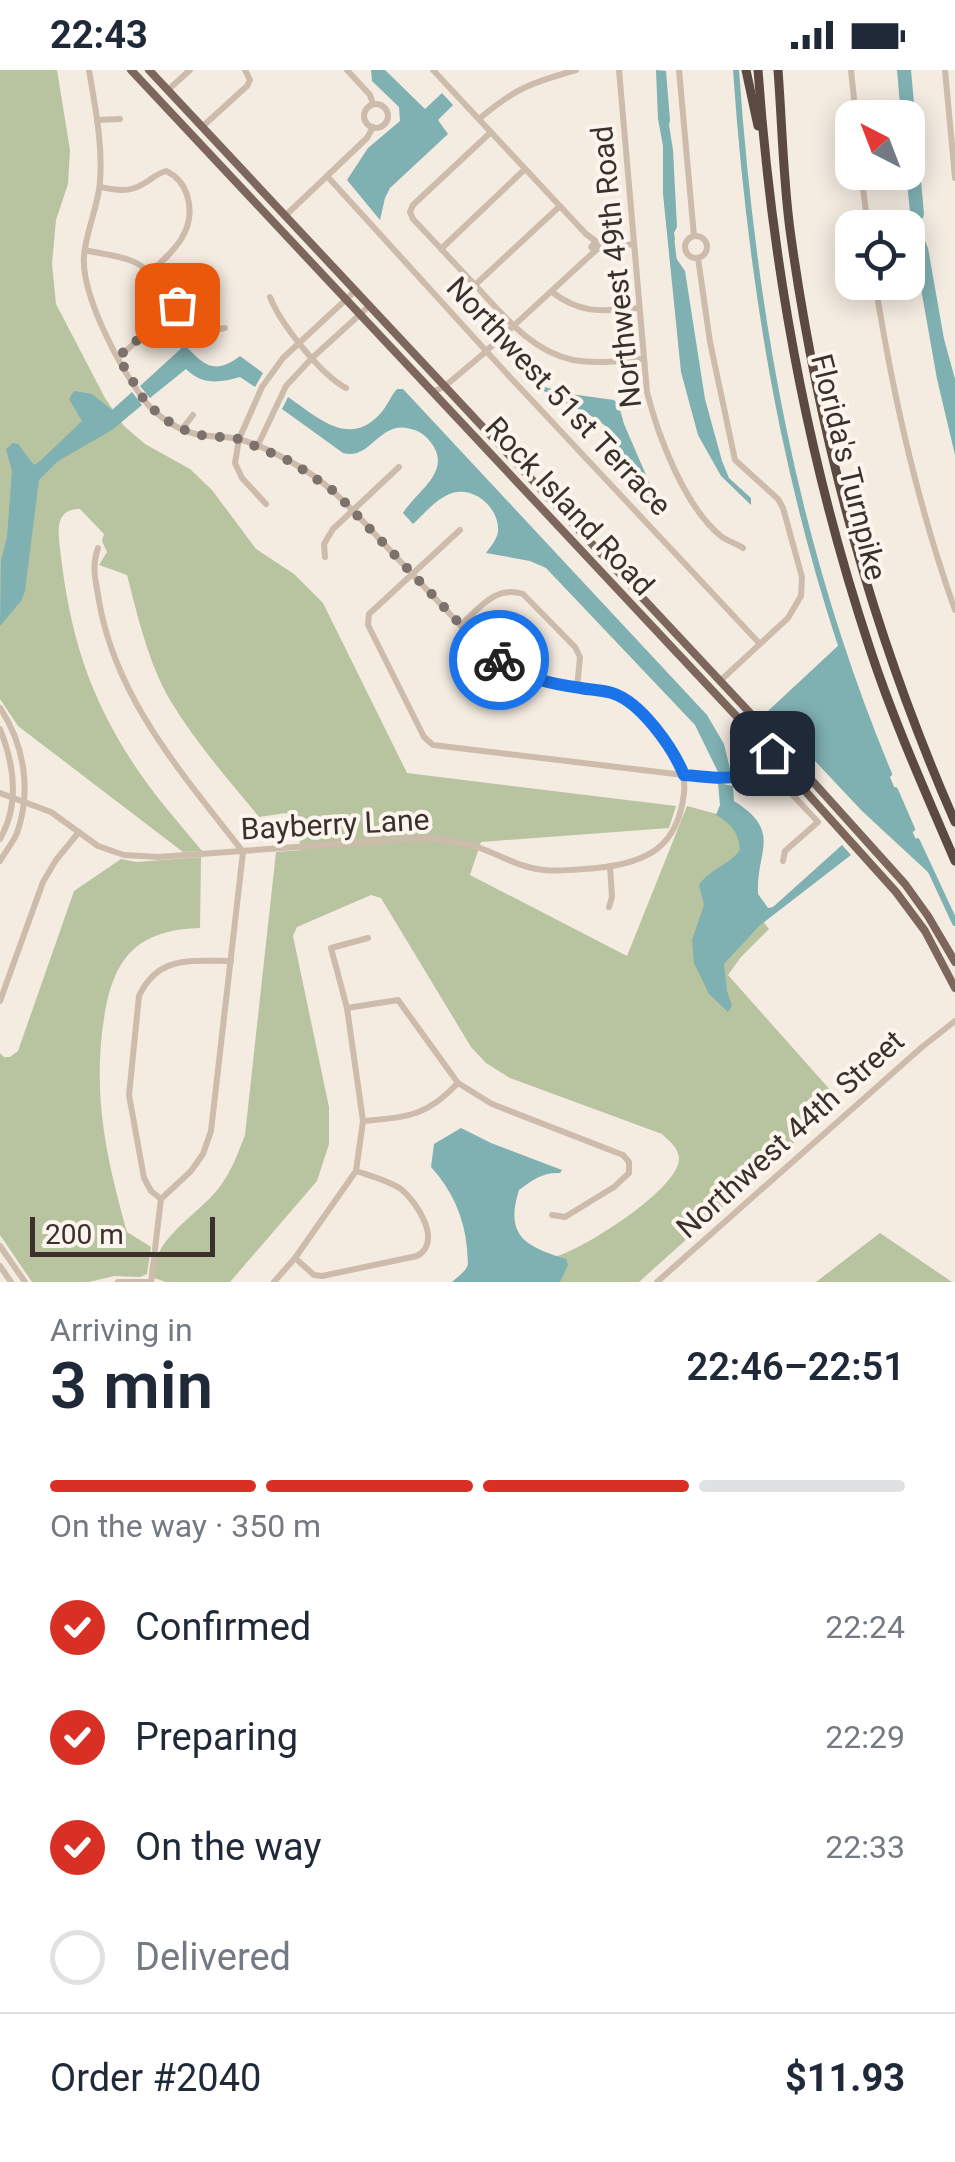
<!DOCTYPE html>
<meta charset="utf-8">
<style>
body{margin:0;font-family:Roboto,sans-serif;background:#f6f6f7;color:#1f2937;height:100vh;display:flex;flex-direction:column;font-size:38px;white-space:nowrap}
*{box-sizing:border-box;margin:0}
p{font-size:32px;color:#747a83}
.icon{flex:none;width:55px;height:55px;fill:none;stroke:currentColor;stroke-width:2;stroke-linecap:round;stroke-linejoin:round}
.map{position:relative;height:1212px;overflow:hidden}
.details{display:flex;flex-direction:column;background:#fff;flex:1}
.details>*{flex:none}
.needle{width:65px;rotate:318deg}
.fabs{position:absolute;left:835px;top:30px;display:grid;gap:20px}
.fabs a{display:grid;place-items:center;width:90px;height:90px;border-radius:20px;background:#fff;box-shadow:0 5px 25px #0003;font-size:50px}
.scale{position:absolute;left:30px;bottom:25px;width:185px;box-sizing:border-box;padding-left:10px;border:5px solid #3b302b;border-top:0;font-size:28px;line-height:35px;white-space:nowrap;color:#3b302b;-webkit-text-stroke:8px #fbf5ee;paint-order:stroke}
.pin{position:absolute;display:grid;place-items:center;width:85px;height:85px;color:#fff;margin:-42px;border-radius:20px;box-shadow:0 5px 15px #0006}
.courier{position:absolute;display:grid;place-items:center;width:100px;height:100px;margin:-50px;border:8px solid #1a73e8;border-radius:50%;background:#fff;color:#222;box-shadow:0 2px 12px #0007}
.overview em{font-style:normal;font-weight:600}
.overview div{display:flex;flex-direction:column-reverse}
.overview{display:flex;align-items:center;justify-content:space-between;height:170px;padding:0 50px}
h1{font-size:65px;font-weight:600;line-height:75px}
.bar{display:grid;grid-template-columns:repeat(4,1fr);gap:15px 10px;align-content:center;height:120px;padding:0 50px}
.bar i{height:12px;border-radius:8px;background:#e0e1e3}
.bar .active{background:#d93025}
.bar p{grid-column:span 4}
.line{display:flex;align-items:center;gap:25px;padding:0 50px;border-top:2px solid #e0e1e3}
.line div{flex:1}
ol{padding:0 50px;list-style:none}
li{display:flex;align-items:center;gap:30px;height:110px}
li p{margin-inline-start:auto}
li .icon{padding:10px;border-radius:50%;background:#d93025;color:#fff;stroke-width:4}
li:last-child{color:#747a83}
li i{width:55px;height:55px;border:5px solid #e0e1e3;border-radius:50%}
.status{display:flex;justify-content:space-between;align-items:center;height:70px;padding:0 50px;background:#fff;direction:ltr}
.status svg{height:28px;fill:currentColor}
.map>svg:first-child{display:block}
.green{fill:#b8c4a0}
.water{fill:#7fb0b2}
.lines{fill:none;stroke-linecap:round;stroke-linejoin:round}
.canal{stroke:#7fb0b2;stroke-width:6}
.minor{stroke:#cdbbac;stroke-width:6}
.major{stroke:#7d675c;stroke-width:8}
.highway{stroke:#5c4a42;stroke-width:9}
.done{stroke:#7c716b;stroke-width:10;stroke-dasharray:0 18}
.route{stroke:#1a73e8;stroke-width:12}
.labels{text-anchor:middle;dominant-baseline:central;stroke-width:8;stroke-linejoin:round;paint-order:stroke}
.street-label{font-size:30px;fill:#3b302b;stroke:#fbf5ee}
</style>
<div class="status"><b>22:43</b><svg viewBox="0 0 49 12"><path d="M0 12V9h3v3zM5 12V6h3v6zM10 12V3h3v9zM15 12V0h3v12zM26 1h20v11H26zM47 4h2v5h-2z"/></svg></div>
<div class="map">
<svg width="955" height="1212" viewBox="0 0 955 1212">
<rect width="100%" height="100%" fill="#f4ebe1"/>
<!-- green -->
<g class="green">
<path d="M0 0H57L70 80 68 114 56 150 52 194 56 234 105 328 124 356 145 374 190 399 212 420 256 479 294 504 323 533 407 703 676 736 669 758 481 772 470 805 627 886 687 736 743 751 754 839 769 859 741 887 728 905 840 1031 639 1212H451C487 1203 527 1197 563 1184 590 1174 678 1119 679 1089 679 1078 669 1071 662 1064L510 1008 486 993 471 977 381 828 371 825 297 857 293 866 329 1037V1074L317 1111 230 1212H166L154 1208C150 1168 200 1145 221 1115 232 1100 238 1083 245 1065L276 782 301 780 299 767 286 743 259 747C228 709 195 672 170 630 148 592 138 547 127 505L99 495 107 482 102 471 104 464 80 439C55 439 58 460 60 479 70 566 89 628 139 702 158 730 181 755 202 781L183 782 18 656 0 629Z"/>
<path d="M201 787 200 858C127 860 110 898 102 963 94 1034 108 1094 127 1162L151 1177 147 1204 140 1207 114 1206 89 1212H32L0 1165V983L4 987H10L18 981 74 821 121 789 136 792Z"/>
<path d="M880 1163 952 1212H816Z"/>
</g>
<!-- water -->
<g class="water">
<path d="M371 0H385L425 39 442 23 453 35 438 50 448 64 390 118 385 128 380 150 347 110 368 78 400 51 399 37 372 11Z"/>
<path d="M656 0 666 1 670 50 669 55 673 80 677 157 674 163 675 170 670 171 672 187 676 188 685 201 705 329 722 391 729 408 751 428V435L721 406 698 365 681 302 663 124V76L658 49Z"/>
<path d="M897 0H911L924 144 923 148 916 150 912 147 910 142 906 103 908 48 901 47Z"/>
<path d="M920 171H925L928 178 944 269 955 309V385L937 309 914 179 917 172Z"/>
<path d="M185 275C204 296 215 305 240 286L263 303 255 317 240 307C219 313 202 315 186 299L150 328 140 316Z"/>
<path d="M541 316 570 324 614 330 619 336 624 354 662 442 658 445 622 389 609 359 597 349 540 319Z"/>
<path d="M397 319H403L707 645 724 674 731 703 718 702 695 655 546 498 530 491 486 483C491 476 496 471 498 462 500 441 479 420 458 422 441 423 425 443 413 454L403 443C417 420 456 400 428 369 422 362 414 359 406 358 379 353 369 391 343 383L282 339 288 327C316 346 348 378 379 345 387 337 390 327 397 319Z"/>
<path d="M74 321 92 324 112 340 132 322 142 335 112 360 58 391 39 410 25 521 21 531 0 556 1 491 7 467 12 401 6 379 13 373 18 374 34 395 40 391 82 351 69 329Z"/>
<path d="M841 573 878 678 930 804 862 741 768 641Z"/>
<path d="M718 713 733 716 734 731C783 762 756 780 758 824L768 838 773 837 842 775 851 785 759 856 724 894 727 921 732 936 728 942 709 924 694 893 692 870 704 835 699 815C710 799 729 795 740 780 738 761 732 755 716 745L720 735Z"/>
<path d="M461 1058 491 1073 562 1100 560 1103C543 1102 532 1110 519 1120 504 1167 527 1177 566 1189L568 1195 560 1212H452C457 1207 466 1202 468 1194 468 1193 467 1179 467 1178 464 1147 452 1120 431 1097L434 1074Z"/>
</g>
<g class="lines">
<!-- canal -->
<g class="canal">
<path d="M736 0C753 244 794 477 889 704"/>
<path d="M671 166 674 193"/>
<path d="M895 720 912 759"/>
<path d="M917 771 955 853"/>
</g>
<!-- minor -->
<g class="minor">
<path d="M347 0 370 25 373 34"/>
<path d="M433 0 586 164 597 172"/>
<path d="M619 0 647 322C658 366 685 438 722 467 728 471 737 474 743 478"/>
<path d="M679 0 694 166"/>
<path d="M851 0 856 48"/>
<path d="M945 0 955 108"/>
<path d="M168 20 190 0"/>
<circle cx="376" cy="46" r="12"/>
<path d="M479 49C516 18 530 13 576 0"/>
<path d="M97 50 120 49"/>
<path d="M202 57 247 16 250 10 245 0"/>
<path d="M491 62 413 135 410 142 413 149C434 171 455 194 476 216 504 246 531 281 573 290 596 294 620 291 643 289"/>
<path d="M861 102 867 150 865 158"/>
<path d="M327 106 509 306 760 574"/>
<path d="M100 117C115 120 129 123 143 114 152 109 156 104 166 101 177 106 183 113 187 125 198 160 173 182 149 203"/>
<path d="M285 146 367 68 373 57"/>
<circle cx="696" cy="177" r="11"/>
<path d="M595 172 600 176 595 181 591 177Z"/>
<path d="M441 179 525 99"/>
<path d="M599 179 633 174"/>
<path d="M85 180C100 184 118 185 132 191 159 201 178 245 209 261L225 258"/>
<path d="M698 188 710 272 735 390 778 429 783 438 802 507 801 526 788 548 720 611"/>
<path d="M875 212C892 321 918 436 955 540"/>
<path d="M475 215 560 136"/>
<path d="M552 222C582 245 603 241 639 238"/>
<path d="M270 227C280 253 321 305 346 318"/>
<path d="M119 287 177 235"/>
<path d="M432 322 444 317 483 284 595 181"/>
<path d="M182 359 193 345"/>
<path d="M257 377 286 316 312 288 368 237"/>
<path d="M266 434 242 408 235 393 239 369 262 317 283 288 354 222"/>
<path d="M460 460 369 544 368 555 424 667 433 675 684 705 728 708 740 707 751 701 780 675"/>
<path d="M98 478C91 499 96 510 99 531 116 630 183 704 243 782L211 1061 203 1084 191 1101 161 1129 151 1212"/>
<path d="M325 487 324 474 333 459 399 397"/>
<path d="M461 555C479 538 496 515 523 524L575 577 580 587 577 618"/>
<path d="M469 603 476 601 490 584"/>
<path d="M0 638C24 674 32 721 17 763 13 773 5 782 0 791"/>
<path d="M0 659C14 694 20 734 0 769"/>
<path d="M762 692 818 752 785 781 783 791"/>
<path d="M0 723 51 742 98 776 124 785 158 787 421 768C441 770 461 771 480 778 502 786 521 798 544 800 561 802 580 799 597 798 647 793 678 777 684 723 687 694 667 673 648 652 641 645 635 637 627 631 605 615 573 620 547 613 528 608 509 598 493 586 477 574 464 559 450 544 424 517 398 489 373 462 349 436 325 410 293 393 277 384 256 373 238 369 226 366 213 367 200 365 179 361 157 347 144 330 120 298 81 225 84 186 86 161 98 137 100 112 103 74 95 37 89 0"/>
<path d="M609 837 612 827 610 796"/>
<path d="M0 931 43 812 56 790 79 762"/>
<path d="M347 938 398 930 458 1013 492 1034 623 1085 629 1092V1103L614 1117 565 1147 552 1145"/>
<path d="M363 1051C407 1047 426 1047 458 1013"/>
<path d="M161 1129 151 1121 144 1108 129 1025 139 926C158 885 191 891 231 891"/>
<path d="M0 1176 25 1212"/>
<path d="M295 1188 314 1205 322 1206 417 1186C443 1172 417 1132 401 1119 388 1110 371 1106 356 1101"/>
<path d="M0 1196 11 1212"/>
<path d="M118 1212H151"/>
<path d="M274 1212 295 1188 356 1101 363 1051 347 938 331 878 368 868"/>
<path d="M657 1212 922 977 955 951"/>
</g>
<!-- major -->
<g class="major">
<path d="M131 0 771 683 896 822 925 861 955 918"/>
<path d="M149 0 780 675 905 814 928 846 955 892"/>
</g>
<!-- highway -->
<g class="highway">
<path d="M746 0 758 56"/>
<path d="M758 0C772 197 808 392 870 579 894 652 925 721 955 791"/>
<path d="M778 0C782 53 783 107 790 160 818 364 872 563 955 752"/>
</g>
</g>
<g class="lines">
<!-- done -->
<path class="done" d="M177 235 118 287 146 333 166 350 182 359 200 365 239 369 292 392 335 422 478 573 499 590"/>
<!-- route -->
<path class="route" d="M499 590C524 608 551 614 581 618 591 620 602 620 612 623 641 632 673 678 684 705 727 708 739 715 772 683"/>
</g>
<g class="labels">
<!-- street labels -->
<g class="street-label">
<text transform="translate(616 197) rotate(-96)">Northwest 49th Road</text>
<text transform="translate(559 326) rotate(47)">Northwest 51st Terrace</text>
<text transform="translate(849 397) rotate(76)">Florida's Turnpike</text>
<text transform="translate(570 436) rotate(47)">Rock Island Road</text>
<text transform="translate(335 754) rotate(-3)">Bayberry Lane</text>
<text transform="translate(790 1064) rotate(-42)">Northwest 44th Street</text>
</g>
</g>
</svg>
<div class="fabs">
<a><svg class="needle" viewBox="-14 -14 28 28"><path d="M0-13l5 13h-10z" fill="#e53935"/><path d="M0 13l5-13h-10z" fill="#747a83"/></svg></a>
<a><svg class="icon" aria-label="locate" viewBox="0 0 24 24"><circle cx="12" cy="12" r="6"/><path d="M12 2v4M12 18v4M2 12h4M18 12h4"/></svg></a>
</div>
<div class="scale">200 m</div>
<div class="pin" style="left:177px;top:235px;background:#ea580c"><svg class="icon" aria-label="bag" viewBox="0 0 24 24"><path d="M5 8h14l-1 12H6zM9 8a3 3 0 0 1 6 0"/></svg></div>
<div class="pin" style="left:772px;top:683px;background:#1f2937"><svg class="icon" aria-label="home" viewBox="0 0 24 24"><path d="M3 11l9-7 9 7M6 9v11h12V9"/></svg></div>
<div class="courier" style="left:499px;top:590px"><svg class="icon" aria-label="bike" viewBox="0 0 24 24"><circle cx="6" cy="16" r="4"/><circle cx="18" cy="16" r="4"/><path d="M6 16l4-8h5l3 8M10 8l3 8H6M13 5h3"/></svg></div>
</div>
<section class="details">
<div class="overview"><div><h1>3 min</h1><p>Arriving in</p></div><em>22:46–22:51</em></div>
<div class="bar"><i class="active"></i><i class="active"></i><i class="active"></i><i></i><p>On the way · 350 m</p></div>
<ol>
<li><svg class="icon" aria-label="check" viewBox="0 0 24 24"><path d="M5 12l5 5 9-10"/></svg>Confirmed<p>22:24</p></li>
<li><svg class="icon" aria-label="check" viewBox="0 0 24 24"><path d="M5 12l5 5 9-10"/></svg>Preparing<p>22:29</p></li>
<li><svg class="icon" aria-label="check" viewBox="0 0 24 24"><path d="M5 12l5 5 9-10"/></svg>On the way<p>22:33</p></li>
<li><i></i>Delivered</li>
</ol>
<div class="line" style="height:130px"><div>Order #2040</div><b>$11.93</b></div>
</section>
